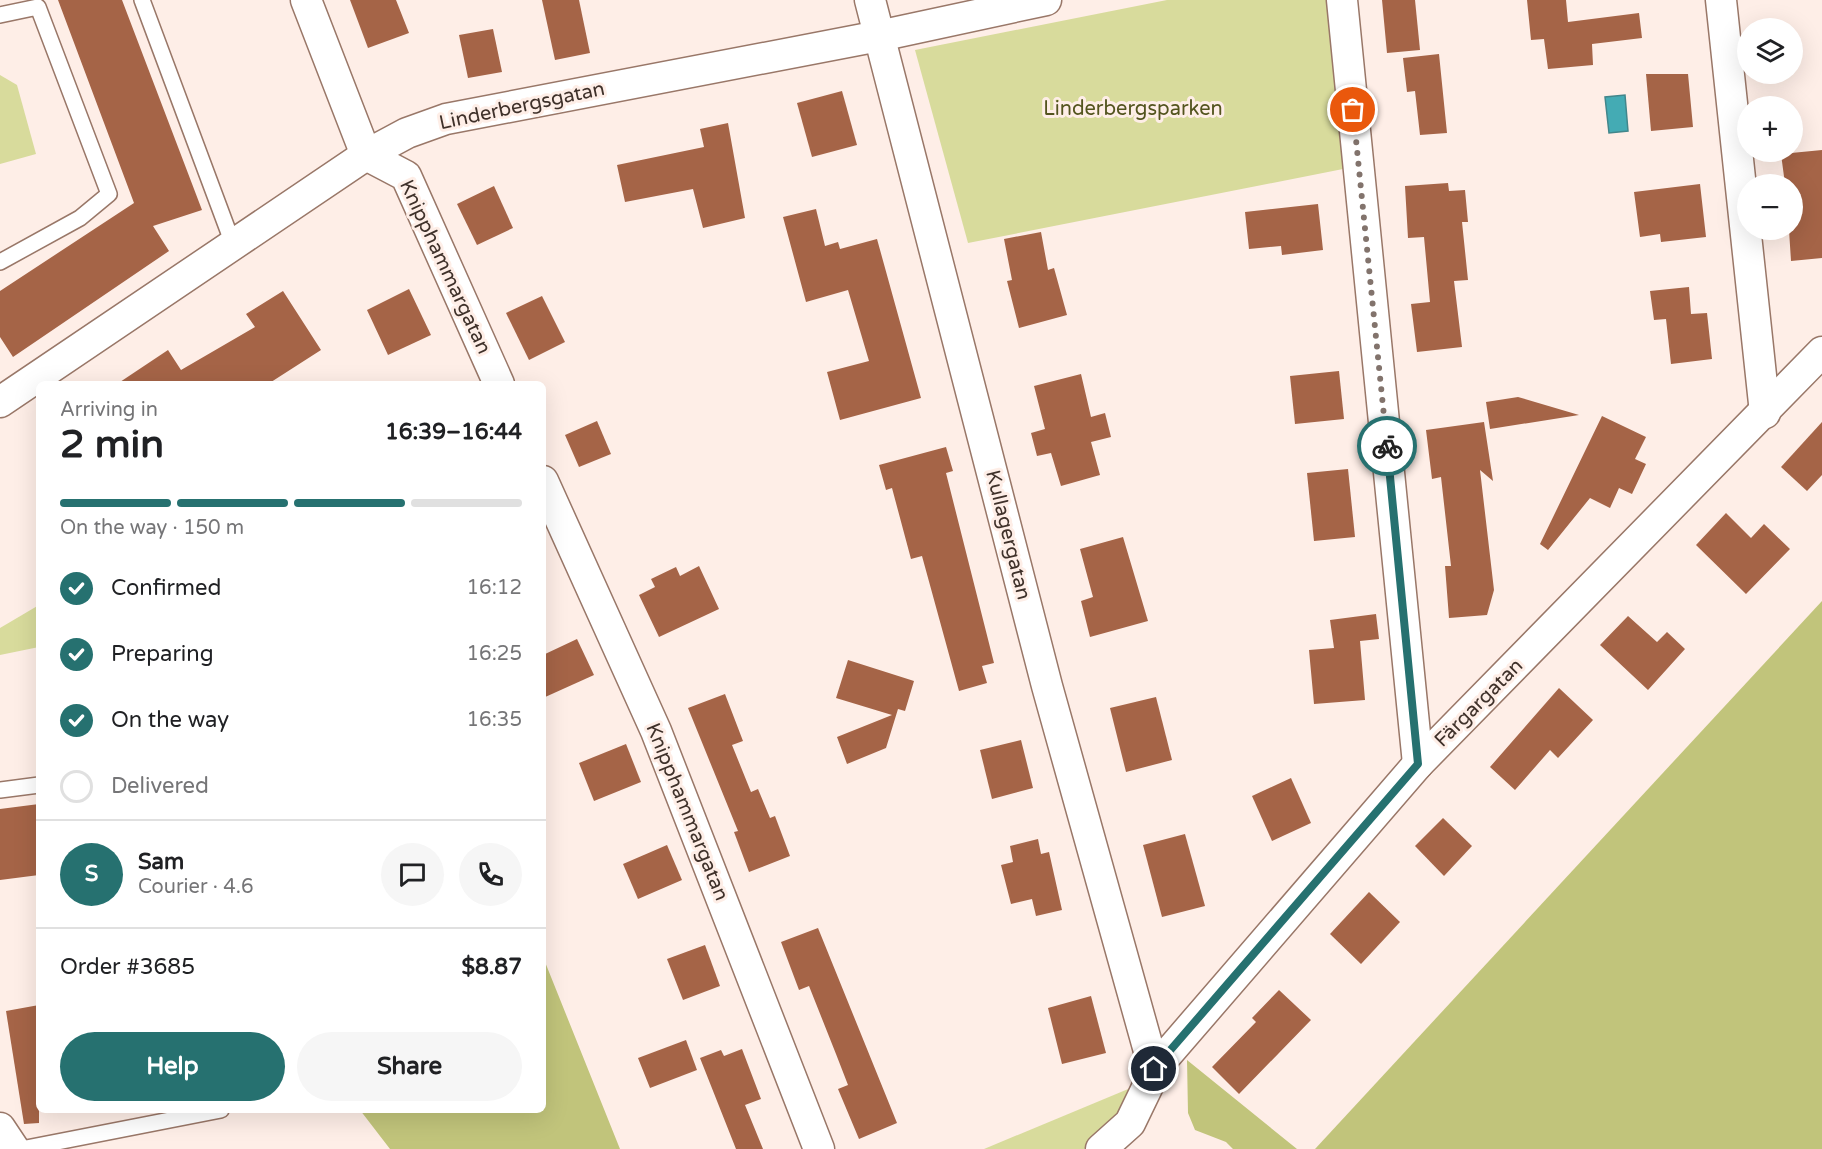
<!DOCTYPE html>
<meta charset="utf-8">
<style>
body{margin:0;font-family:"Varela Round",sans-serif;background:#f6f6f6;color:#202124;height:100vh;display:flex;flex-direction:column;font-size:22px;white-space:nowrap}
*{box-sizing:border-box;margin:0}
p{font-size:20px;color:#757577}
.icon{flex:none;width:33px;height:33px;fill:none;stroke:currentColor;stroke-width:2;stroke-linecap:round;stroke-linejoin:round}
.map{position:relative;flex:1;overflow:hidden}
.panel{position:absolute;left:36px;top:381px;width:510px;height:732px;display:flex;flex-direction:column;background:#fff;border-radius:9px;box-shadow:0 6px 24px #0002}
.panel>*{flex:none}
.fabs{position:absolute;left:1737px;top:18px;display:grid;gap:12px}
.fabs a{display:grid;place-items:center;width:66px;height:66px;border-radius:50%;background:#fff;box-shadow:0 6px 24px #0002;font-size:30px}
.pin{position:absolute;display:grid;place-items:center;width:51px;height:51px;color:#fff;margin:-26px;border:3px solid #fff;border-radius:50%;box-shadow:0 2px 6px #0007}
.courier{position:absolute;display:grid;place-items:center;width:60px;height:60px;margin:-30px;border:4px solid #267170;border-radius:50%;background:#fff;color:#222;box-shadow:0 2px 8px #0007}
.overview em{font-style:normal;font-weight:700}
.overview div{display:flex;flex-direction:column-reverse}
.overview{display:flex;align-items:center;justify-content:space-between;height:102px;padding:0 24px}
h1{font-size:39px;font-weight:700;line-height:45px}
.bar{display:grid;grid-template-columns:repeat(4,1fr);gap:9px 6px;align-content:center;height:72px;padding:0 24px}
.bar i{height:8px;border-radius:4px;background:#e0e0e0}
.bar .active{background:#267170}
.bar p{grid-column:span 4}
.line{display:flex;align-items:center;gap:15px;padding:0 24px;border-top:2px solid #e0e0e0}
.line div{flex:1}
.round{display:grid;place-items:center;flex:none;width:63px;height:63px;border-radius:32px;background:#f6f6f6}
ol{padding:0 24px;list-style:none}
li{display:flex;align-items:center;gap:18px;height:66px}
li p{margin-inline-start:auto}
li .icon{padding:6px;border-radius:50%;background:#267170;color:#fff;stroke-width:4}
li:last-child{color:#757577}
li i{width:33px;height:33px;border:3px solid #e0e0e0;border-radius:50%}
.primary-button{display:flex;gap:12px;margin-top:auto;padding:12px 24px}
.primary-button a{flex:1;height:69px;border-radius:36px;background:#267170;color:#fff;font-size:24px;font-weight:700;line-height:69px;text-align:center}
.primary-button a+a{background:#f6f6f6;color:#202124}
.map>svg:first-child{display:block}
.green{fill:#d8db9c}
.forest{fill:#c1c47b}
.water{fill:#44abb4;stroke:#42868b;stroke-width:1.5}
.building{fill:#a56447}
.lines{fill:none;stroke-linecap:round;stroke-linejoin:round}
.service-casing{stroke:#997768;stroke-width:18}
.minor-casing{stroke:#997768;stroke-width:33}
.service{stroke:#fff;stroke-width:15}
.minor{stroke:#fff;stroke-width:30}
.done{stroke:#82736c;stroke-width:6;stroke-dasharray:0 10.8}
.route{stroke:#267170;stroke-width:8}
.labels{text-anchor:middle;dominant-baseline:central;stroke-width:6;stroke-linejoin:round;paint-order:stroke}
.street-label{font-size:20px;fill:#3f312a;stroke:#feeee7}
.park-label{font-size:20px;fill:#53541e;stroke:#feeee7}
</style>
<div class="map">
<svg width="1822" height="1149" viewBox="0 0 1822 1149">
<rect width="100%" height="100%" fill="#feeee7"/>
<!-- green -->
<g class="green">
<path d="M1167 0H1327L1343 169 968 243 915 50Z"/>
<path d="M0 75 17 85 36 154 0 164Z"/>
<path d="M39 605V647L0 655V628Z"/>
<path d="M1133 1087 1127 1111 1084 1149H984Z"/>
</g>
<!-- forest -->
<g class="forest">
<path d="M1822 601V1149H1315Z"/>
<path d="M543 957 620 1149H390L360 1110H543Z"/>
<path d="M1187 1060 1297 1149H1233L1226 1142 1195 1130 1188 1113Z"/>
</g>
<!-- water -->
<path class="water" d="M1625 95 1628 131 1609 133 1605 97Z"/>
<!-- building -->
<g class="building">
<path d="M58 0H122L202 210 153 226 169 251 13 357 0 337V291L134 203Z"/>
<path d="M350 0H396L409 33 368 48Z"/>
<path d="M542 0H579L590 53 555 60Z"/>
<path d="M1382 0H1415L1420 50 1387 53Z"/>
<path d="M1527 0H1566L1568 22 1639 13 1642 38 1592 44 1593 65 1548 69 1544 39 1531 40Z"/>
<path d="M493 29 502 72 468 78 459 35Z"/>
<path d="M1439 54 1447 133 1420 135 1415 91 1407 92 1403 58Z"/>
<path d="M1646 74H1688L1693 127 1651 131Z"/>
<path d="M842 91 857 145 812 157 797 103Z"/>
<path d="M728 123 745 218 703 228 693 189 625 202 617 165 704 147 700 129Z"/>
<path d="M1822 150V258L1791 261 1789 230H1792V184H1785L1781 154Z"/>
<path d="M1448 183 1449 191 1465 190 1468 222H1462L1468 280 1454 281 1462 347 1417 352 1411 304 1430 302 1424 237 1408 238 1405 186Z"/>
<path d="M1700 184 1706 237 1661 242 1660 234 1640 237 1634 192Z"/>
<path d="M494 186 513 228 477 245 457 204Z"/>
<path d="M1318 204 1323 250 1282 255 1281 246 1249 249 1245 212Z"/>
<path d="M816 209 825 246 838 242 840 249 877 239 921 398 840 420 827 372 869 361 848 290 806 302 783 217Z"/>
<path d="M1041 232 1048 270 1054 268 1067 315 1019 328 1007 281 1012 280 1004 239Z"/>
<path d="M1689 287 1691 314 1707 313 1712 359 1671 364 1666 319 1654 320 1650 291Z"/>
<path d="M409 289 431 335 388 355 367 310Z"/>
<path d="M283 291 321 350 268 384H117L168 350 181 370 255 327 246 314Z"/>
<path d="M542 296 565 342 529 360 506 313Z"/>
<path d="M1339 371 1344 419 1295 424 1290 376Z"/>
<path d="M1081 374 1091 417 1105 413 1111 437 1091 442 1100 475 1061 486 1051 453 1037 456 1031 433 1045 429 1034 386Z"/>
<path d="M1518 397 1579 415 1490 429 1486 402Z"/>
<path d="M1602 416 1646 437 1635 459 1646 464 1632 494 1619 488 1610 508 1590 498 1548 550 1540 544Z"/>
<path d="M597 421 611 454 579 467 565 435Z"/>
<path d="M1484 422 1493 481 1480 470 1494 590 1487 615 1449 618 1445 566H1451L1441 477 1432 479 1426 430Z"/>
<path d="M1822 422V475L1807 491 1781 467Z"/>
<path d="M946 447 953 471 946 473 994 663 982 666 987 683 959 691 922 556 911 559 892 488 886 490 879 465Z"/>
<path d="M1348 469 1355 537 1314 541 1307 473Z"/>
<path d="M1726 513 1751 538 1764 524 1790 549 1746 594 1696 545Z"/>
<path d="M1123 537 1148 621 1090 637 1081 601 1093 597 1080 549Z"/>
<path d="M699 566 719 609 659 637 639 595 655 587 651 579 676 567 680 576Z"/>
<path d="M1376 614 1379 639 1360 641 1365 700 1314 704 1309 650 1334 648 1330 620Z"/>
<path d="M1628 616 1657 642 1667 632 1685 649 1648 690 1600 645Z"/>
<path d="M577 639 594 675 543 698V655Z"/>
<path d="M848 660 914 681 905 711 898 709 886 748 847 764 837 737 892 715 836 698Z"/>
<path d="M1559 688 1593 720 1558 758 1550 750 1515 790 1490 767Z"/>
<path d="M725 694 743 741 732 745 751 792 758 789 770 818 775 816 790 856 749 872 734 832 738 831 688 708Z"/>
<path d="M1156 697 1172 760 1126 772 1110 708Z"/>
<path d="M1021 740 1033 788 992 799 980 750Z"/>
<path d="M626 744 641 782 594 801 579 763Z"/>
<path d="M1291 778 1311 823 1272 841 1252 796Z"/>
<path d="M39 804V875L0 880V809Z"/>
<path d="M1443 818 1472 846 1444 876 1415 846Z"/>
<path d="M1185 834 1205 906 1162 917 1143 845Z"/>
<path d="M1038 839 1041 854 1049 852 1062 910 1036 916 1032 899 1011 904 1001 865 1013 862 1010 846Z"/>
<path d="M667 845 682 880 638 899 623 864Z"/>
<path d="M1369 892 1400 922 1361 964 1330 934Z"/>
<path d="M818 928 897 1123 859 1139 838 1089 848 1085 836 1054 809 986 799 990 781 942Z"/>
<path d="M705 945 720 986 683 1000 667 959Z"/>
<path d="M1279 990 1311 1020 1239 1094 1212 1067 1256 1022 1252 1018Z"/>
<path d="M1091 996 1106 1053 1062 1064 1048 1008Z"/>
<path d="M39 1005V1123L24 1124 6 1011Z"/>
<path d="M686 1040 697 1070 650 1088 638 1058Z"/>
<path d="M742 1049 761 1099 745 1105 763 1149H736L700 1058 721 1050 724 1056Z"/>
</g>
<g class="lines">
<defs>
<g id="service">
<path d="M142 0 233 244"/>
<path d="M0 15 38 7 109 194 80 218 0 262"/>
<path d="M0 790 39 785"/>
<path d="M21 1149 221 1110"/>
</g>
<g id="minor">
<path d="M306 0 366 155 406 176 499 384"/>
<path d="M870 0 1047 686 1154 1069"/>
<path d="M1342 0 1418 764"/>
<path d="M1721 0 1765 413"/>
<path d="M0 402 366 155 407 133 446 119 879 36 1046 0"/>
<path d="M543 481 656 731 819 1149"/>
<path d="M0 1128 14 1149"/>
<path d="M1101 1149 1130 1123 1158 1065 1418 764 1822 352"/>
</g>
</defs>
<!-- service casing -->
<use href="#service" class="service-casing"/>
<!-- minor casing -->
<use href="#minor" class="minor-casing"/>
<!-- service -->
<use href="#service" class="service"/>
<!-- minor -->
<use href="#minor" class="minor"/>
</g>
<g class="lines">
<!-- done -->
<path class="done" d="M1353 110 1387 446"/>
<!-- route -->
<path class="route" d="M1154 1069 1418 764 1387 446"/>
</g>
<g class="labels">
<!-- street labels -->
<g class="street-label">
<text transform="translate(522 106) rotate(-12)">Linderbergsgatan</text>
<text transform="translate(445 267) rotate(65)">Knipphammargatan</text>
<text transform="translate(1008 535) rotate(76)">Kullagergatan</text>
<text transform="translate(1479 703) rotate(-45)">Färgargatan</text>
<text transform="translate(687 812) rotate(68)">Knipphammargatan</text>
</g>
<!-- park labels -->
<g class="park-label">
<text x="1133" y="109">Linderbergsparken</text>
</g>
</g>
</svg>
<div class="fabs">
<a><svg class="icon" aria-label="layers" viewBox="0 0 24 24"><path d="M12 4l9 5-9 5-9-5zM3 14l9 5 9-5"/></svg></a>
<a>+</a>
<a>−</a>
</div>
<div class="pin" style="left:1353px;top:110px;background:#ea580c"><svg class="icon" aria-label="bag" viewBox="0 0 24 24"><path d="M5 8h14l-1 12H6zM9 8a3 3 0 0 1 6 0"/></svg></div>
<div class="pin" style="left:1154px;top:1069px;background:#1f2937"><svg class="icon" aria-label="home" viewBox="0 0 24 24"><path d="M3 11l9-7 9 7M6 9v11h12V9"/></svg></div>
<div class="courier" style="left:1387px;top:446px"><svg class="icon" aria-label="bike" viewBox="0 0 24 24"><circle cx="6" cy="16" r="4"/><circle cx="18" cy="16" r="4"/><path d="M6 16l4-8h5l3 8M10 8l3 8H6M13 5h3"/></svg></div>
<section class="panel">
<div class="overview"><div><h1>2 min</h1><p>Arriving in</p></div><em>16:39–16:44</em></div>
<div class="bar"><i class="active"></i><i class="active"></i><i class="active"></i><i></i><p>On the way · 150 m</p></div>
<ol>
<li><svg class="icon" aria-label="check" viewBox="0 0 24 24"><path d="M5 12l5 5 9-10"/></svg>Confirmed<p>16:12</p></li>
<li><svg class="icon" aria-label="check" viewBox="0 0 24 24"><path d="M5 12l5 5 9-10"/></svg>Preparing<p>16:25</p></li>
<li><svg class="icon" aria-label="check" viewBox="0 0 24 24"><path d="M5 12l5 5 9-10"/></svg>On the way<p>16:35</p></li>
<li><i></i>Delivered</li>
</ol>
<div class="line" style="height:108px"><b class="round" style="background:#267170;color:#fff">S</b><div><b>Sam</b><p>Courier · 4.6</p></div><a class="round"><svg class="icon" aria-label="chat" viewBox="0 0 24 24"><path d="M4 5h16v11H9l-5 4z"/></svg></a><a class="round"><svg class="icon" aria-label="phone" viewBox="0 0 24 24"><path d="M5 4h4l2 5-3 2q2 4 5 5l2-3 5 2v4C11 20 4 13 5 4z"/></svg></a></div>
<div class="line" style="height:78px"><div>Order #3685</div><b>$8.87</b></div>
<div class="primary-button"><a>Help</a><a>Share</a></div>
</section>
</div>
